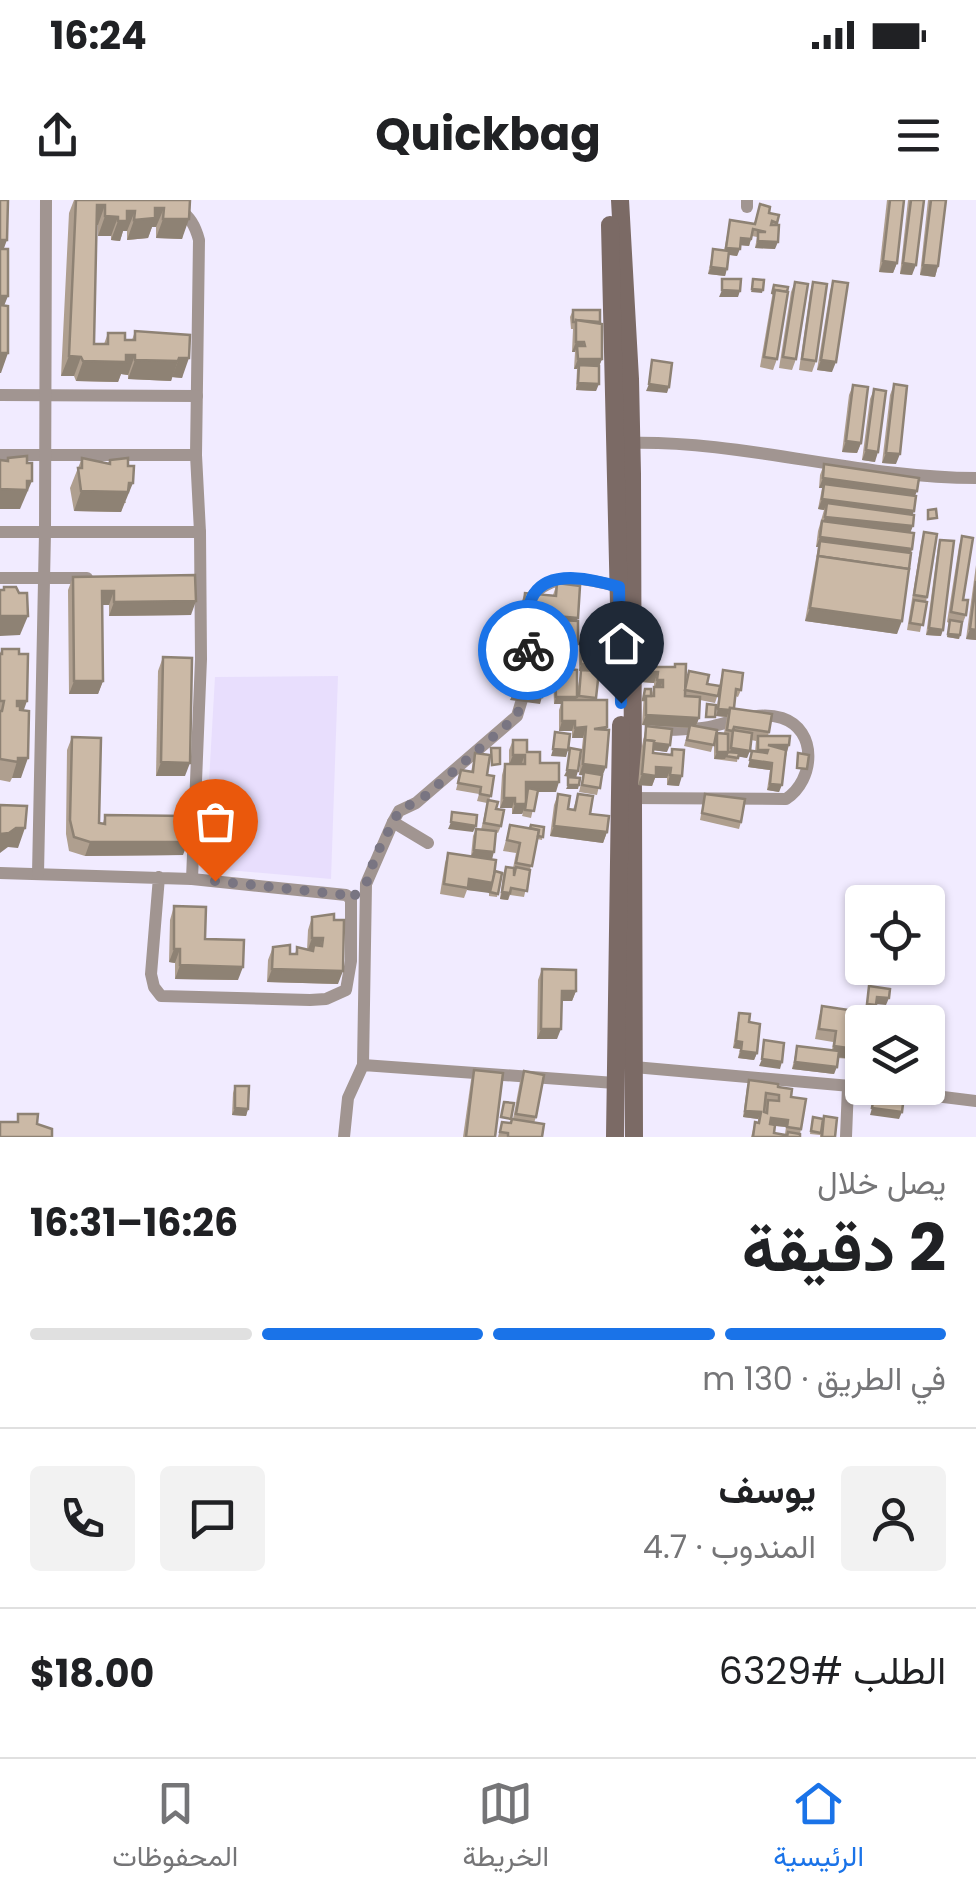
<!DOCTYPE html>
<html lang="ar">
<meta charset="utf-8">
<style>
body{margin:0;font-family:Poppins,Vazirmatn,sans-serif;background:#f2f2f2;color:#202124;direction:rtl;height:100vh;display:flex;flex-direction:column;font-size:38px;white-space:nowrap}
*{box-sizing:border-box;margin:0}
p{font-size:32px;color:#757577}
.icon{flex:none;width:55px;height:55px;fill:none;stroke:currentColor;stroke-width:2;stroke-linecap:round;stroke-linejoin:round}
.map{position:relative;height:937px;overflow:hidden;direction:ltr}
.details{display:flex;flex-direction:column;background:#fff;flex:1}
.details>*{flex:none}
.tools{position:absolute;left:845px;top:685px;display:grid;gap:20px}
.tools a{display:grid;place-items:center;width:100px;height:100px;border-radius:10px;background:#fff;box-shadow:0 2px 8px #0004;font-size:50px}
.pin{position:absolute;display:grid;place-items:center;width:85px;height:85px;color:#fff;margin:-102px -42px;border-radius:50% 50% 50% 0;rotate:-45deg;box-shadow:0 0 10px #0007}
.pin .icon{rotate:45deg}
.courier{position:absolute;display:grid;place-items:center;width:100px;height:100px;margin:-50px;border:8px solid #1a73e8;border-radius:50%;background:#fff;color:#222;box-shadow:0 2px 12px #0007}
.head em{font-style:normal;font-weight:700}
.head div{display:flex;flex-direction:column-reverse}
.head{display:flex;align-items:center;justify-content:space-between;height:170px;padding:0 30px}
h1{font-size:65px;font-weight:700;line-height:75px}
.bar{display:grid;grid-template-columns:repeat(4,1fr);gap:15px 10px;align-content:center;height:120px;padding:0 30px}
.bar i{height:12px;border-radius:8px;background:#e0e0e0}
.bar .active{background:#1a73e8}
.bar p{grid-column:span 4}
.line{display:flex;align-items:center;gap:25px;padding:0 30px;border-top:2px solid #e0e0e0}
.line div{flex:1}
.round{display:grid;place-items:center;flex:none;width:105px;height:105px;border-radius:10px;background:#f2f2f2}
.status{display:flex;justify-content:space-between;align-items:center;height:70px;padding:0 50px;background:#fff;direction:ltr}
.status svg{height:28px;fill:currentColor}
header{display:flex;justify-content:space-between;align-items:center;height:130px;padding:0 30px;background:#fff;font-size:45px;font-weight:700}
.dock{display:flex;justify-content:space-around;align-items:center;height:140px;border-top:2px solid #e0e0e0;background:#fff;font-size:28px;color:#757577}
.dock a{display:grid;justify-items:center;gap:5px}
.dock .active{color:#1a73e8}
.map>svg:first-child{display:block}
.built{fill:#e8defd}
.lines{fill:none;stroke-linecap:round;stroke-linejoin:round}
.minor{stroke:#a19591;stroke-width:12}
.secondary{stroke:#7b6a65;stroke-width:18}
.wall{fill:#af9f8f;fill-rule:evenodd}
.shaded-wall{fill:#8e8274}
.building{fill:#cbb9a6;stroke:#8e8274;stroke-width:2.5;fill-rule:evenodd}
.done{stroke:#797582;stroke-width:10;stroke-dasharray:0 18}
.route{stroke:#1a73e8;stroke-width:12}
</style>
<div class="status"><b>16:24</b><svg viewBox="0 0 49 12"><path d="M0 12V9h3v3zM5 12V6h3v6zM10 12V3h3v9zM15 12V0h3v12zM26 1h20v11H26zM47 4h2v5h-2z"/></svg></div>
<header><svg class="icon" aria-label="menu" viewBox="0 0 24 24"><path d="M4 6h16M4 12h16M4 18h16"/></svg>Quickbag<svg class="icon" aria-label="share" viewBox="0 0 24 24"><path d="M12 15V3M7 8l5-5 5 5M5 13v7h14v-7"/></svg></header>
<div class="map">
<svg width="976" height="937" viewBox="0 0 976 937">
<rect width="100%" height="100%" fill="#f1ebff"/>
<!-- built -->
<path class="built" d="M338 476 331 679 204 668 215 477Z"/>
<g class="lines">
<!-- minor -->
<g class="minor">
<path d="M747 7V0"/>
<path d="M178 8C190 17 195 25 199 40L196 255 200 332"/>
<path d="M0 195 197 196"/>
<path d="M624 243C740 239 859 278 976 278"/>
<path d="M0 255H196"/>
<path d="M0 332H200L201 459 192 679"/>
<path d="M0 378H87"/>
<path d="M628 598 786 599C815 580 818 530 782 518 759 511 735 521 713 526 695 530 677 530 659 530"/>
<path d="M428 643 393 622 399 611 416 603 517 516 527 483 534 394C557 371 590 379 619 387"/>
<path d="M0 673 192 679 346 695 351 699V761L346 790 326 799 310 800 161 796 154 787 151 774 159 677"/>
<path d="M38 674 45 332 46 0"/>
<path d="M363 865 366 684 393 622"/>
<path d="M634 867 862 887"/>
<path d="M887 890 976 901"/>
<path d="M344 937 348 898 363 865 615 883"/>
<path d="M846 937 848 886"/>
</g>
<!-- secondary -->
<g class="secondary">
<path d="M620 0 630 179 632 274 634 937"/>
<path d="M610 25 621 489"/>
<path d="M615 937 621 525"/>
</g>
</g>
<!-- wall -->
<g class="wall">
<path d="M74 0H190L182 39 156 38V27H152L148 38 127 40V31H123L120 41 111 40V36H98V25H96L94 144H104L108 133 125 140H132L135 131 190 135 182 178 172 177 171 181 128 179V175L121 174 118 182 76 181 74 176H61L69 13Z"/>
<path d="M887 0H904L897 63 893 73 879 72Z"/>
<path d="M908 0H924L912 75 900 74Z"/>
<path d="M928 0H946L938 66 935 77 920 75Z"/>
<path d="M760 4 769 13 779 15 776 25 775 49 755 48 757 37 752 36 749 46 740 45 737 56 729 55 725 76 708 74 713 49 724 51 730 20 754 24Z"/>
<path d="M833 81 832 172 817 170 830 91Z"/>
<path d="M795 82 796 159 792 170 779 168 791 92Z"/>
<path d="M813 82 816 161 812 172 799 170 810 92Z"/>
<path d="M774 85 777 159 773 170 760 167Z"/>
<path d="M573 110 599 124 602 159 599 166 596 191 576 190 577 169H574L575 152H572L573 129H571L570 117Z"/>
<path d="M894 184 896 264 882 263 890 195Z"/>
<path d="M853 185 861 243 857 253 842 252 849 195Z"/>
<path d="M874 189 875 262 862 260 870 199Z"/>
<path d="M82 258 108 263 110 260 126 303H124L121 312 74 311 70 288Z"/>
<path d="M824 264 915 296 910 333 912 349 897 434 805 421 818 347H816L818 331 824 310 818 309 822 288H819L820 275Z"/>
<path d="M924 332 927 397 920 432 907 430 921 343Z"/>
<path d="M962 336 963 400 966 415 962 425 959 439 947 437 949 423 947 422 959 346Z"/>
<path d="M940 340 941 436 926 435 938 346Z"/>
<path d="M976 365V440L966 439Z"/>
<path d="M73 377 191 415 109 416V405H102L103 481 98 494H69L68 390Z"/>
<path d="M557 383 578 418 576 421 578 444 573 469 577 492 581 471H579V450L581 443 596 464 593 471 596 500 607 527 601 577 597 595 579 592 583 575H579L583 538H572V531H559V510L561 504H554L553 475 556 452 559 445V427L520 424 521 403 525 393 553 395Z"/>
<path d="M2 449 24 510 21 578H12L10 582 0 580V453Z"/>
<path d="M163 457 185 576H156L158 471Z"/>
<path d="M675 464 686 482 689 471 707 484 719 486 723 470 741 490 738 497 735 496 734 508 769 532 768 536 787 552 779 592 767 590 770 570 748 567 752 551 755 552 756 541 751 540 747 558 738 556 737 562 714 559V542L711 552 684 546 689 528 642 525 644 492 645 489 651 496 654 487V483L641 482V477L645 467H674ZM719 491 716 516 727 517 724 533 715 537 696 526 699 518 700 500 715 503Z"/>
<path d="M646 526 667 552 653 550V553L670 555 672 549 679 586 667 585V578H655L652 586 638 585 641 551Z"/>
<path d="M72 537 99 623H103L105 615 183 655 85 656 69 651 66 634 67 550Z"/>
<path d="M513 540 540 563 556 592H537L531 618 522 616 523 613 522 614H512V608H500L502 575 505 564H509V550Z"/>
<path d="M475 553 487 575 491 596 489 600 496 609 501 626 498 633 496 632 492 659 471 656 473 636 476 629 481 630 487 603 477 601 479 594 456 590 461 570 471 572Z"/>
<path d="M558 594 568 609 573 610 578 594 590 614 607 632 603 643 550 636 554 605Z"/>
<path d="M705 594 741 622 739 629 700 620Z"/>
<path d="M510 625 530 628 544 627 542 640 537 639 524 697 510 695 508 700 500 699 503 674 506 667 513 668 516 653 503 651Z"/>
<path d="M448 653 502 673 497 697 489 696V692L467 690 464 698 440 694 445 663Z"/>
<path d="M174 706 205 739 238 780 175 779V763L169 762 170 720Z"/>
<path d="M334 714 338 784 267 782 268 760 273 747 290 754H295L297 747 307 750 308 730 312 717Z"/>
<path d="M542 769 576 791 572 801H561L557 839H537L538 780Z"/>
<path d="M822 806 851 859 838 858 834 874 792 869 797 846 832 850 833 842 815 839 819 817Z"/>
<path d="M739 813 757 853 754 860 738 858 740 849 733 848 737 820Z"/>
<path d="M474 870 495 937H463L471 880Z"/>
<path d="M524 871 536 917 534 923 542 937H498L502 922 511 923 513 919 520 881Z"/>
<path d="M749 880 778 887 791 897 801 929 800 934H785L786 927 775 926 774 933 786 937H751L755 922H758V919L743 917 747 887Z"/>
<path d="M235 886 248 909 246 916 232 915 233 893Z"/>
<path d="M812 920 835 937H820V935L810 934Z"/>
</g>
<!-- shaded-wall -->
<g class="shaded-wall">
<path d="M97 5H105L98 25H89Z"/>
<path d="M155 8H164L156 27H152L148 38 127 40 134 20Z"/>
<path d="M127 11H135L127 31H123L120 41 111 40 118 21Z"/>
<path d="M105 16 118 17 111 36H98Z"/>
<path d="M163 19H189L182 39 156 38Z"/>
<path d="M741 38 751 39 749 46 739 45Z"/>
<path d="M0 40H7L0 59Z"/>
<path d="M758 41 778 42 775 49 755 48Z"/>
<path d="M726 48 740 49 737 56 724 54Z"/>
<path d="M883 61 897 63 893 73 879 72Z"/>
<path d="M903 63 916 65 912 75 900 74Z"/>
<path d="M923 65 938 66 935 77 920 75Z"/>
<path d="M711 67 727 69 725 76 708 74Z"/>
<path d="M752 89 763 90 762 93 751 92Z"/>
<path d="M722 90 740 91 738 97H719Z"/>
<path d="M0 96H8L0 116Z"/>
<path d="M576 142H584L581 152 577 146 575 152H572Z"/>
<path d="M0 153H8L1 173H0Z"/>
<path d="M126 155H135L128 175 121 174 118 182 76 181 83 161Z"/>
<path d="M69 156 81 157 74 176H61Z"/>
<path d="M179 158H189L182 178 172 177Z"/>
<path d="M578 159H602L598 169 579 165 577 169H574Z"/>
<path d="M135 160 178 161 171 181 128 179Z"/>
<path d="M821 160 836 162 832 172 817 170Z"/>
<path d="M578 183 599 184 596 191 576 190Z"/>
<path d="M649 184 669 187 667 193 646 191Z"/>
<path d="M846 241 861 243 857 253 842 252Z"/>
<path d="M866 250 878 252 875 262 862 260Z"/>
<path d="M886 253 900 254 896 264 882 263Z"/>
<path d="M823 278 917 291 913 301 824 284 822 288H819Z"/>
<path d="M27 281H32L20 309H0V289Z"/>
<path d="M129 283H133L121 312 74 311 81 291Z"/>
<path d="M822 299 914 311 910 321 827 303 824 310 818 309Z"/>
<path d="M825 317 913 326 909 336 821 327Z"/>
<path d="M820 337 912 349 908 359 820 341 818 347H816Z"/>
<path d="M102 391H114L109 405H97Z"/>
<path d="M196 401 191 415 109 416 114 402Z"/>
<path d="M810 408 902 421 897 434 805 421Z"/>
<path d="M523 413 578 418 574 428 561 420 559 427 520 424Z"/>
<path d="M0 416H28L20 435 0 436Z"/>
<path d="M929 428 943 430 941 436 926 435Z"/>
<path d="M970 429 976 430V440L966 439Z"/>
<path d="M948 434 960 435 959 439 947 437Z"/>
<path d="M556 464 574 466 571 473 554 471Z"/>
<path d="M581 464H596L593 471H579Z"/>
<path d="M645 472H658L654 483 641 482Z"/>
<path d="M657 480H663L660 490H654Z"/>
<path d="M74 481H103L98 494H69Z"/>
<path d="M513 493 542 497 540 504 510 500Z"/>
<path d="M556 497H577L575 504 562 500 561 504H554Z"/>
<path d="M17 501H27L20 521Z"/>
<path d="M718 509 729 510 727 517 716 516Z"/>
<path d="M646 515 699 518 695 528 642 525Z"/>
<path d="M562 521H575L572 531H559Z"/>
<path d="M586 527 583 538H572L575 528Z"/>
<path d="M645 542 670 545 667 552 644 549Z"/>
<path d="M768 545H789L787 552H767L765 557 755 556 758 550Z"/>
<path d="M731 548 750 551 747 558 729 555Z"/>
<path d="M553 549 568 550 566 557 551 556Z"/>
<path d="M717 552H728L725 559H714Z"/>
<path d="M513 555H525L521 565H509Z"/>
<path d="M18 558H28L21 578H12Z"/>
<path d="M750 560 772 563 770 570 748 567Z"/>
<path d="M161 562 190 563 185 576H156Z"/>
<path d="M583 564 606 567 602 577 579 575Z"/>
<path d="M656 567 671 568 667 578H655L652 586 638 585 642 574Z"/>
<path d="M567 570 578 571 576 578 564 576Z"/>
<path d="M670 575 682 576 679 586 667 585Z"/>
<path d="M526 582H559L556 592H522Z"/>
<path d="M770 584 782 585 779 592 767 590Z"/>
<path d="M568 585H579L578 589H566Z"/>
<path d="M504 598H515L512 608H500Z"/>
<path d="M515 604H526L522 614H512Z"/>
<path d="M451 622 476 626 473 632 448 629Z"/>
<path d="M554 626 607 632 603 643 550 636Z"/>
<path d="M16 628H25L18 648 8 647 0 653V634Z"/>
<path d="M90 642H188L183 655 85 656Z"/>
<path d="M474 650 494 652 492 659 471 656Z"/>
<path d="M469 679 493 683 489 693 467 690Z"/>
<path d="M502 692 510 693 508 700 500 699Z"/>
<path d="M312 738H323L318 752 314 745 311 752H307Z"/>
<path d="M174 749H180L175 763 169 762Z"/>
<path d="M180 765 243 767 238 780 175 779Z"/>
<path d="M272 769 343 771 338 784 267 782Z"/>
<path d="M562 791H576L572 801H558Z"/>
<path d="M877 797 889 798 886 805 875 804Z"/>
<path d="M867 804 876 805 874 812 865 811Z"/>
<path d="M541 829H561L557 839H537Z"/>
<path d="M736 841 742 842 740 849 733 848Z"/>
<path d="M834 846 855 849 851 859 831 856Z"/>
<path d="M741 851 757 853 754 860 738 858Z"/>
<path d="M762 859 782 862 780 869 759 866Z"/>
<path d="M795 862 837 867 834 874 792 869Z"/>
<path d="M235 908 248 909 246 916 232 915Z"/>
<path d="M872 908 902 912 899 919 870 915Z"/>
<path d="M745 911 761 912 758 919 743 917Z"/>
<path d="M771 918 788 920 786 927 768 925Z"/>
</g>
<!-- building -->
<g class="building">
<path d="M0 0H8L7 40H0Z"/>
<path d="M76 0H190L189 19H163L164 8H155V18L134 20 135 11H127V21H118V17L105 16V5H97L94 144H108V133H125V140H135V131L190 135 189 158H179L178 161 135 160V155H126V162L83 161 81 157 69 156Z"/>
<path d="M890 0H904L897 63 883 61Z"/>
<path d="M911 0H924L916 65 903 63Z"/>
<path d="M931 0H946L938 66 923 65Z"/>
<path d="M760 4 770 7 769 13 779 15 777 23 772 21 771 25H779L778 42 758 41V32H766L753 29 751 39 741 38 740 49 726 48 730 20 755 24Z"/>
<rect x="0" y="49" width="8" height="47"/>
<path d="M713 49 729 51 727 69 711 67Z"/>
<path d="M722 79H741L740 91 722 90Z"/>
<path d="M753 79 764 80 763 90 752 89Z"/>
<path d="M833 81 848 83 836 162 821 160Z"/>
<path d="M795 82 808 84 796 159 783 157Z"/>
<path d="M813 82 827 84 816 161 802 159Z"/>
<path d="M774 85 788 87 787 92 775 90 772 94Z"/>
<path d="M775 90 788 92 777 159 764 157Z"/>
<path d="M0 105 8 106V153H0Z"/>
<path d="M573 110H600V122L576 120V122H573Z"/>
<path d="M576 120 602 124V159H578L577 146H585L584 142H576Z"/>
<path d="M652 160 672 163 669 187 649 184Z"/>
<path d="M579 165 599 166V184L578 183Z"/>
<path d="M894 184 907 186 900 254 886 253Z"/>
<path d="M853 185 868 187 861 243 846 241Z"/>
<path d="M874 189 886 191 878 252 866 250Z"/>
<path d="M27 256V263H32V281H27V290L0 289V260L8 261V258Z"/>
<path d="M82 258 110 264V260L128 258V266H134L133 283H129L128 292 81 291 78 268H82Z"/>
<path d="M824 264 919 278 917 291 823 278Z"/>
<path d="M824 284 916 296 914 311 822 299Z"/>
<path d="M827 303 914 315 913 326 825 317Z"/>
<path d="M936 309 937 318 928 319V310Z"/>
<path d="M822 321 914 333 912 349 820 337Z"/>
<path d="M924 332 937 334 927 397 914 395Z"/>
<path d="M962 336 973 338 963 400H968L966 415 951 412Z"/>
<path d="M940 340 954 341 943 430 929 428Z"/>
<path d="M820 341 911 353 909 369 818 356Z"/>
<path d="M818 356 909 369 902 421 810 408Z"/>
<path d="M195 375 196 401 114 402V391H102L103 481H74L73 377Z"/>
<path d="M976 381V430L970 429Z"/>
<path d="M557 383 580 386 578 418 523 413 525 393 556 396Z"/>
<path d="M4 387H16L19 393H27L28 416H0V390H4Z"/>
<path d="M914 400 927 402 923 425 910 423Z"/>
<path d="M561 420 578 421V444L561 443Z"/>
<path d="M950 420 962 422 960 435 948 434Z"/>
<path d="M581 443 596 444V464H581Z"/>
<path d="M558 445 576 447 574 466 556 464Z"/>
<path d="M2 449H19V454H28L27 501H17V506H20V510L29 511 28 558H18V562L0 559V511H2L4 501H0V454H2Z"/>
<path d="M163 457 192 458 190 563 161 562Z"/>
<path d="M675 464H686L685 496 700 497 699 518 646 515V496H654V487H663V480H657L658 472H645V467H675Z"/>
<path d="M516 468H524V475L516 474Z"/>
<path d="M555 468 577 470V497H556Z"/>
<path d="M581 470 599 471 596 498 579 496Z"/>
<path d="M723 470 743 473 741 490 736 489 734 508H730V510L718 509Z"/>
<path d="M689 471 709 475 707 484 720 486 718 496 685 490Z"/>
<path d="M515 474 544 477 542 497 513 493Z"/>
<path d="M645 489H651V496H646L645 500H643Z"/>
<path d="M562 500H607V527L594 529 609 530 606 567 583 564 586 527 575 528V521H562Z"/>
<path d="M707 504 716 505 715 517H706Z"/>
<path d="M730 508 772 514 769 532 734 527 733 531 727 530Z"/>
<path d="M690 525 717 530 714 545 687 540Z"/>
<path d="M646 526 672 529 670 545 653 543 654 541 645 540V542Z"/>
<path d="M733 530 752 533 750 551 731 548Z"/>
<path d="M555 532 570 534 568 550 553 549Z"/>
<path d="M717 533 728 534V552H717Z"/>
<path d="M758 536H790L789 545H768L786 550 782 585 770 584 772 563 750 560 752 551 767 553 768 550H758Z"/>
<path d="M72 537 101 538 99 623 105 624V615L187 616 188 642H90L74 637 70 620Z"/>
<path d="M513 540H527V552H540V563H559V582H526V604H515V598H504L505 564H525V555H513Z"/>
<path d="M645 540 654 541 653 553 672 555V549L684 550 682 576 670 575 671 568 656 567V576L642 574Z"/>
<path d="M491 548H500V564L492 565Z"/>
<path d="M570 548 581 550 578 571 567 570Z"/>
<path d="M728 552 739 553 738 558 726 556Z"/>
<path d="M475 553 490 555 487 575 494 576 491 596 480 594 481 587 458 583 461 570 473 572Z"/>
<path d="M798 553 809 555 807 569 797 568Z"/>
<path d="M584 572 602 575 600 588 582 585Z"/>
<path d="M568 577 580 578 579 585H568Z"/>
<path d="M528 588 538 590 534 611 525 610Z"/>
<path d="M558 594 570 596 568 609 575 610 578 594 593 596 590 614 609 616 607 632 554 626Z"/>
<path d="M705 594 745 599 741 622 702 613Z"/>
<path d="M488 600 498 602 496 609 504 610 501 626 484 623Z"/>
<path d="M0 605 27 606 25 628H16L9 633 0 634Z"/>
<path d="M452 612 477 615 476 626 451 622Z"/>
<path d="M510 625 539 630 532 666 516 663 520 643 507 640Z"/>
<path d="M531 625 544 627 543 637 538 636 539 630 530 628Z"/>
<path d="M476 629 496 631 494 652 474 650Z"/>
<path d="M448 653 496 660 493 683 469 679 468 688 444 684Z"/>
<path d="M506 667 514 668V676L516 667 530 670 527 691 511 688 510 693 502 692Z"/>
<path d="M495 671 502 673 498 694 490 692Z"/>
<path d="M174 706 206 707 205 739 244 740 243 767 180 765V749H174Z"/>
<path d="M334 714V720H344L343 771 272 769 273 747 290 745V754H297V747L313 751 314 745 322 746 323 738H312V717Z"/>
<path d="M542 769 576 770V791H562L561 829H541Z"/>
<path d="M869 786 890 789 889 798 877 797 876 805 867 804Z"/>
<path d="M822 806 862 812 855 849 834 846 836 831 819 829Z"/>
<path d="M739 813 750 814 749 822 760 824 757 853 741 851 742 842 736 841Z"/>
<path d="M764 840 784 843 782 862 762 859Z"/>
<path d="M797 846 839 851 837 867 795 862Z"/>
<path d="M474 870 503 873 495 937H466Z"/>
<path d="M524 871 544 875 536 917 516 914Z"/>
<path d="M749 880 778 884V887L792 889 791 897 806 899 801 929 787 927 788 920 771 918 770 924 775 925 774 933 786 935V937H753L755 922 759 923 761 912 745 911ZM766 893 779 895V901L768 900 767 913 764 912Z"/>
<path d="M235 886H249L248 909 235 908Z"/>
<path d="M875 888H905L902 912 872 908Z"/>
<path d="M504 902 514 903 511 919 501 917Z"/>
<path d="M18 914H38L37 924 52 929V937H0V922H18Z"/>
<path d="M824 916 837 918 835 937H822Z"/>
<path d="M813 917 823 919 821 933 811 931Z"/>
<path d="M512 919 544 924 542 937H508V933L500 932 502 922 511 923Z"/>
<path d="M788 932 800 934V937H787Z"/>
</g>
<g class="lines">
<!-- done -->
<path class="done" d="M215 681 346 695 351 699 366 684 376 655 399 611 424 597 517 516 527 482 528 450"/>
<!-- route -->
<path class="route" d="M528 450C529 435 525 407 534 394 551 368 596 380 619 387L621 503"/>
</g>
</svg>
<div class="tools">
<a><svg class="icon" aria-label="locate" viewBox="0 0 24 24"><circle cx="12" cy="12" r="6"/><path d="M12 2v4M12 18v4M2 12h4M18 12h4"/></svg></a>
<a><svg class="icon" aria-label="layers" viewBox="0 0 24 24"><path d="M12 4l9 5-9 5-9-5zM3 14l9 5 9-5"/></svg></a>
</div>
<div class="pin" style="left:215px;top:681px;background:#ea580c"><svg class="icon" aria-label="bag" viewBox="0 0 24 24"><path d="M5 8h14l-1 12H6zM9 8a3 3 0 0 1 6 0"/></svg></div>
<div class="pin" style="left:621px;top:503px;background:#1f2937"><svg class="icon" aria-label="home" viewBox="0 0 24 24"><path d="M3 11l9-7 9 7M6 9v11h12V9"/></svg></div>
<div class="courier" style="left:528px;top:450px"><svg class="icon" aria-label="bike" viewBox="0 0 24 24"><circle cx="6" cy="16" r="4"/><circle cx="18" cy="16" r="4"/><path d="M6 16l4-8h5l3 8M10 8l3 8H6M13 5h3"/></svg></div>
</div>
<section class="details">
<div class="head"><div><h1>2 دقيقة</h1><p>يصل خلال</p></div><em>16:26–16:31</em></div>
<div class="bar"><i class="active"></i><i class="active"></i><i class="active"></i><i></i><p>في الطريق · 130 m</p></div>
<div class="line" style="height:180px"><a class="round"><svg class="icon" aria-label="person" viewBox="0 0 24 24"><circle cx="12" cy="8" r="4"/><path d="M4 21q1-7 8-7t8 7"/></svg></a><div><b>يوسف</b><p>المندوب · 4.7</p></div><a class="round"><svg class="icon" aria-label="chat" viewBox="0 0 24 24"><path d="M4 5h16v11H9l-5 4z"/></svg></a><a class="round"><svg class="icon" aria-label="phone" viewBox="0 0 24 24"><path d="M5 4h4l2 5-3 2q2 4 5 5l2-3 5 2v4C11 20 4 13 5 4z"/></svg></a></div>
<div class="line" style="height:130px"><div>الطلب #6329</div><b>$18.00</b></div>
</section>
<nav class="dock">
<a class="active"><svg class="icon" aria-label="home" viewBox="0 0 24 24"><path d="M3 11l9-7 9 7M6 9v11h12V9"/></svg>الرئيسية</a>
<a><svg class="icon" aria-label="map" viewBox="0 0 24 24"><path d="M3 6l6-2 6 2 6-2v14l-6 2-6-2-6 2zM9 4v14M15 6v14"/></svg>الخريطة</a>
<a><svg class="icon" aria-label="saved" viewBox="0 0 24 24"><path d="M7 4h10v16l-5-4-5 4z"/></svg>المحفوظات</a>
</nav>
